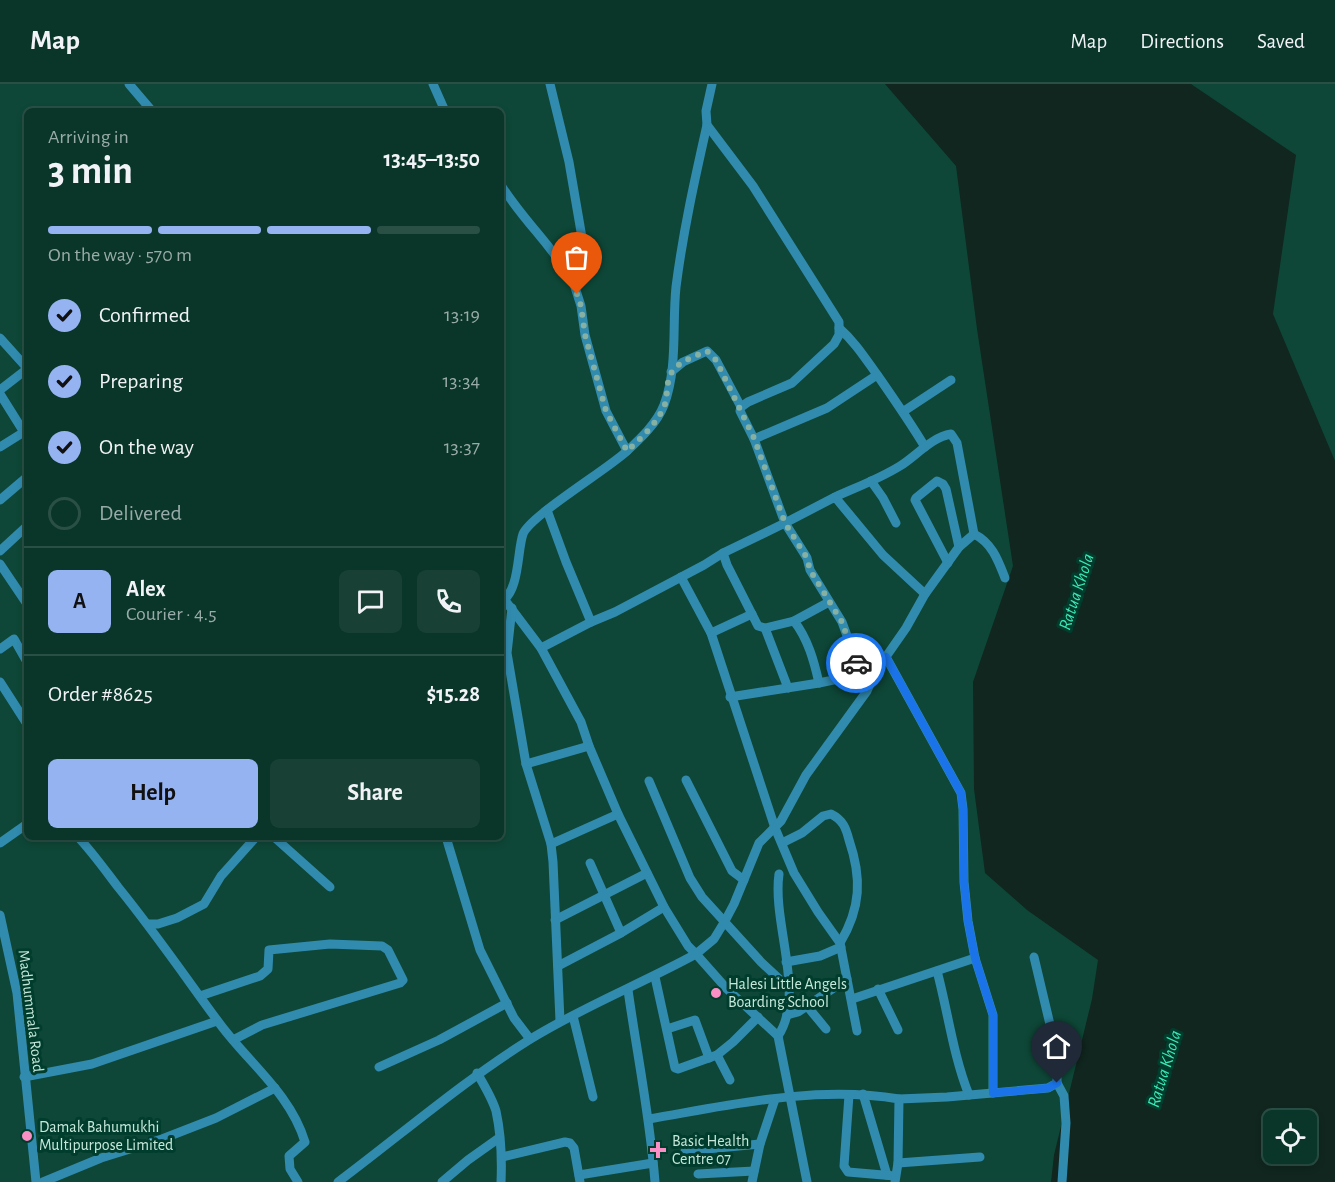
<!DOCTYPE html>
<meta charset="utf-8">
<style>
body{margin:0;font-family:"Alegreya Sans",sans-serif;background:#184035;color:#f1f3f6;height:100vh;display:flex;flex-direction:column;font-size:22px;white-space:nowrap}
*{box-sizing:border-box;margin:0}
p{font-size:20px;color:#99aba8}
.icon{flex:none;width:33px;height:33px;fill:none;stroke:currentColor;stroke-width:2;stroke-linecap:round;stroke-linejoin:round}
.map{position:relative;flex:1;overflow:hidden}
.drawer{position:absolute;left:24px;top:24px;width:480px;height:732px;display:flex;flex-direction:column;background:#0a3529;border-radius:9px;box-shadow:0 3px 9px #0003,0 0 0 2px #2a5046}
.drawer>*{flex:none}
.buttons{position:absolute;left:1263px;top:1026px;display:grid;gap:12px}
.buttons a{display:grid;place-items:center;width:54px;height:54px;border-radius:9px;background:#0a3529;box-shadow:0 3px 9px #0003,0 0 0 2px #2a5046;font-size:30px}
.pin{position:absolute;display:grid;place-items:center;width:51px;height:51px;color:#fff;margin:-62px -26px;border-radius:50% 50% 50% 0;rotate:-45deg;box-shadow:0 0 6px #0007}
.pin .icon{rotate:45deg}
.courier{position:absolute;display:grid;place-items:center;width:60px;height:60px;margin:-30px;border:4px solid #1a73e8;border-radius:50%;background:#fff;color:#222;box-shadow:0 2px 8px #0007}
.summary em{font-style:normal;font-weight:600}
.summary div{display:flex;flex-direction:column-reverse}
.summary{display:flex;align-items:center;justify-content:space-between;height:102px;padding:0 24px}
h1{font-size:39px;font-weight:600;line-height:45px}
.bar{display:grid;grid-template-columns:repeat(4,1fr);gap:9px 6px;align-content:center;height:72px;padding:0 24px}
.bar i{height:8px;border-radius:4px;background:#2a5046}
.bar .on{background:#95b2f1}
.bar p{grid-column:span 4}
.line{display:flex;align-items:center;gap:15px;padding:0 24px;border-top:2px solid #2a5046}
.line div{flex:1}
.round{display:grid;place-items:center;flex:none;width:63px;height:63px;border-radius:9px;background:#184035}
ol{padding:0 24px;list-style:none}
li{display:flex;align-items:center;gap:18px;height:66px}
li p{margin-inline-start:auto}
li .icon{padding:6px;border-radius:50%;background:#95b2f1;color:#111;stroke-width:4}
li:last-child{color:#99aba8}
li i{width:33px;height:33px;border:3px solid #2a5046;border-radius:50%}
.cta{display:flex;gap:12px;margin-top:auto;padding:12px 24px}
.cta a{flex:1;height:69px;border-radius:9px;background:#95b2f1;color:#111;font-size:24px;font-weight:600;line-height:69px;text-align:center}
.cta a+a{background:#184035;color:#f1f3f6}
header{display:flex;align-items:center;gap:36px;box-sizing:border-box;height:84px;padding:0 30px;background:#0a3529;border-bottom:2px solid #2a5046}
header strong{font-size:28px}
nav{display:flex;gap:33px;margin-inline-start:auto;font-size:21px}
.map>svg:first-child{display:block}
.water{fill:#10261e;fill-rule:evenodd}
.lines{fill:none;stroke-linecap:round;stroke-linejoin:round}
.minor{stroke:#318baf;stroke-width:9}
.done{stroke:#86b0a1;stroke-width:6;stroke-dasharray:0 10.8}
.route{stroke:#1a73e8;stroke-width:8}
.poi-dot{fill:#fa8fc6;stroke:#003d2d;stroke-width:2}
.labels{text-anchor:middle;dominant-baseline:central;stroke-width:6;stroke-linejoin:round;paint-order:stroke}
.poi-label{font-size:16px;fill:#c6e8da;stroke:#003d2d;text-anchor:start}
.street-label{font-size:16px;fill:#c6e8da;stroke:#003d2d}
.water-label{font-size:18px;font-style:italic;fill:#3ee7b6;stroke:#003d2d}
</style>
<header>
<strong>Map</strong>
<nav><a>Map</a><a>Directions</a><a>Saved</a></nav>
</header>
<div class="map">
<svg width="1335" height="1098" viewBox="0 0 1335 1098">
<rect width="100%" height="100%" fill="#0e4737"/>
<!-- water -->
<path class="water" d="M885 0H1191L1296 71 1273 230 1335 377V1098H1051L1054 1071 1092 915 1098 876 1027 826 985 789 974 705 973 598 1013 482 977 245 956 82ZM1274 1036H1306V1070H1274Z"/>
<g class="lines">
<!-- minor -->
<g class="minor">
<path d="M129 0 152 27"/>
<path d="M433 0 445 27"/>
<path d="M501 101C522 135 553 163 573 197"/>
<path d="M839 244C855 258 865 274 878 292 894 315 910 338 925 363"/>
<path d="M0 254 27 284"/>
<path d="M671 288 683 278 707 267 716 276 741 323"/>
<path d="M0 306 27 285"/>
<path d="M0 310 27 353"/>
<path d="M904 327 951 296"/>
<path d="M754 355 827 324 877 291"/>
<path d="M0 363 24 348"/>
<path d="M627 367C641 354 657 339 664 321 678 284 672 241 676 203 683 148 695 94 707 41"/>
<path d="M871 397 883 414 896 439"/>
<path d="M835 413C857 403 879 395 900 382 916 372 932 353 951 350L957 359 974 450"/>
<path d="M0 416 27 393"/>
<path d="M547 426 566 478 591 538"/>
<path d="M974 450C992 459 998 476 1005 494"/>
<path d="M0 467 27 442"/>
<path d="M723 469 727 481 758 542 765 544 794 537C808 555 814 577 819 599"/>
<path d="M948 479 915 416 916 414 937 397 943 400 946 405 959 463"/>
<path d="M0 480 27 520"/>
<path d="M681 493 711 549 775 744 794 789 818 828 840 859 857 947"/>
<path d="M501 511 541 564 581 638 589 662 618 730 664 823 688 862 696 870 714 855 725 837 734 820 759 759 781 737 806 691 867 607 876 587 906 544 925 510 959 463 974 450"/>
<path d="M501 518C520 507 517 467 523 450 530 432 608 385 627 367L606 327 585 251 581 222 573 197 585 171 569 78 550 0"/>
<path d="M512 524 507 569 526 680 551 760 553 778 560 937"/>
<path d="M794 537 829 518"/>
<path d="M765 544 788 604"/>
<path d="M711 549 752 530"/>
<path d="M541 564 591 538 615 528 704 481 723 469 785 439 754 355 740 327 741 323 748 318 792 299 834 260 839 251V238L753 102 707 41 706 27 712 0"/>
<path d="M0 565 14 555 27 578"/>
<path d="M886 573 961 709 963 725 964 798 968 837 975 874 993 931V1009"/>
<path d="M861 590 842 538 810 486 807 474 785 439 835 413 883 471 925 510"/>
<path d="M0 598 27 640"/>
<path d="M730 613 819 599 876 587"/>
<path d="M526 680 589 662"/>
<path d="M686 696 732 787 744 796"/>
<path d="M649 697 690 794 702 813 761 878 790 905"/>
<path d="M78 753C93 769 105 786 118 803 153 846 184 891 217 936 246 977 290 1008 305 1058L289 1072 290 1085 298 1098"/>
<path d="M274 753 330 803"/>
<path d="M446 753 480 866 514 934 530 955"/>
<path d="M0 759 27 740"/>
<path d="M782 759 802 749 823 732 831 730C843 736 846 744 849 756 862 794 861 824 840 859"/>
<path d="M551 760 618 730"/>
<path d="M590 779 621 849"/>
<path d="M0 831 17 909 36 1098"/>
<path d="M555 836 647 789"/>
<path d="M148 840H158L177 834 204 820 221 792 256 753"/>
<path d="M786 878 820 872 841 863"/>
<path d="M558 882 621 849 664 823"/>
<path d="M937 887C948 928 953 971 969 1011"/>
<path d="M655 893 675 984 678 985 717 971 733 958 758 933"/>
<path d="M878 905 898 946"/>
<path d="M628 906C637 970 650 1033 655 1098"/>
<path d="M200 912 260 892 268 885 269 866 330 860 382 862 388 866 403 896 400 899 262 941 233 956"/>
<path d="M852 915 975 874"/>
<path d="M807 922 847 895"/>
<path d="M787 931 798 928 807 922 826 945"/>
<path d="M573 932 593 1013"/>
<path d="M667 945 695 936 709 974"/>
<path d="M778 952C806 911 772 839 779 790"/>
<path d="M717 971 730 996"/>
<path d="M379 983 439 956 507 919"/>
<path d="M477 989C484 1001 492 1014 496 1027 501 1050 502 1075 501 1098"/>
<path d="M24 993 92 980 217 937"/>
<path d="M1057 999 1064 1012 1066 1039 1062 1098"/>
<path d="M863 1010 887 1091"/>
<path d="M849 1011 844 1082 848 1088 895 1092"/>
<path d="M899 1015 947 1013 1048 1004 1057 999V970L1034 873"/>
<path d="M649 1035C731 1021 816 1001 899 1015L898 1079 895 1098"/>
<path d="M685 1067 760 1060"/>
<path d="M502 1073 565 1058 570 1059 574 1064 580 1098"/>
<path d="M898 1079 980 1073"/>
<path d="M698 1090 754 1087"/>
<path d="M579 1091 653 1079"/>
<path d="M43 1098 101 1074 162 1055 216 1034 275 1004"/>
<path d="M338 1098C402 1050 462 998 529 956 582 923 641 900 696 870L727 905 778 952 807 1098"/>
<path d="M442 1098 468 1076 499 1054"/>
<path d="M752 1098 760 1060 775 1015"/>
</g>
</g>
<g class="lines">
<!-- done -->
<path class="done" d="M577 210 581 222 585 251 606 327 627 367C641 354 658 339 665 320 668 310 666 296 672 288 679 277 696 272 707 267L716 276 754 354 785 439 807 474 810 486 842 538 856 579"/>
<!-- route -->
<path class="route" d="M856 579 861 590 876 587 886 573 961 709 963 725 964 798 968 837 975 874 993 931V1009L1048 1004 1057 999"/>
</g>
<!-- markers -->
<g class="poi-dot">
<circle cx="716" cy="909" r="6"/>
<circle cx="27" cy="1052" r="6"/>
<path d="M655 1057h6v6h6v6h-6v6h-6v-6h-6v-6h6z"/>
</g>
<g class="labels">
<!-- poi labels -->
<g class="poi-label">
<text x="728" y="900">Halesi Little Angels<tspan x="728" dy="18">Boarding School</tspan></text>
<text x="39" y="1043">Damak Bahumukhi<tspan x="39" dy="18">Multipurpose Limited</tspan></text>
<text x="672" y="1057">Basic Health<tspan x="672" dy="18">Centre 07</tspan></text>
</g>
<!-- street labels -->
<g class="street-label">
<text transform="translate(31 927) rotate(83)">Madhummala Road</text>
</g>
<!-- water labels -->
<g class="water-label">
<text transform="translate(1077 508) rotate(-72)">Ratua Khola</text>
<text transform="translate(1165 985) rotate(-73)">Ratua Khola</text>
</g>
</g>
</svg>
<div class="buttons">
<a><svg class="icon" aria-label="locate" viewBox="0 0 24 24"><circle cx="12" cy="12" r="6"/><path d="M12 2v4M12 18v4M2 12h4M18 12h4"/></svg></a>
</div>
<div class="pin" style="left:577px;top:210px;background:#ea580c"><svg class="icon" aria-label="bag" viewBox="0 0 24 24"><path d="M5 8h14l-1 12H6zM9 8a3 3 0 0 1 6 0"/></svg></div>
<div class="pin" style="left:1057px;top:999px;background:#1f2937"><svg class="icon" aria-label="home" viewBox="0 0 24 24"><path d="M3 11l9-7 9 7M6 9v11h12V9"/></svg></div>
<div class="courier" style="left:856px;top:579px"><svg class="icon" aria-label="car" viewBox="0 0 24 24"><path d="M5 17H2v-5l4-1 3-4h7l3 4 3 1v5h-3M9 17h6M6 11h13"/><circle cx="7" cy="17" r="2"/><circle cx="17" cy="17" r="2"/></svg></div>
<section class="drawer">
<div class="summary"><div><h1>3 min</h1><p>Arriving in</p></div><em>13:45–13:50</em></div>
<div class="bar"><i class="on"></i><i class="on"></i><i class="on"></i><i></i><p>On the way · 570 m</p></div>
<ol>
<li><svg class="icon" aria-label="check" viewBox="0 0 24 24"><path d="M5 12l5 5 9-10"/></svg>Confirmed<p>13:19</p></li>
<li><svg class="icon" aria-label="check" viewBox="0 0 24 24"><path d="M5 12l5 5 9-10"/></svg>Preparing<p>13:34</p></li>
<li><svg class="icon" aria-label="check" viewBox="0 0 24 24"><path d="M5 12l5 5 9-10"/></svg>On the way<p>13:37</p></li>
<li><i></i>Delivered</li>
</ol>
<div class="line" style="height:108px"><b class="round" style="background:#95b2f1;color:#111">A</b><div><b>Alex</b><p>Courier · 4.5</p></div><a class="round"><svg class="icon" aria-label="chat" viewBox="0 0 24 24"><path d="M4 5h16v11H9l-5 4z"/></svg></a><a class="round"><svg class="icon" aria-label="phone" viewBox="0 0 24 24"><path d="M5 4h4l2 5-3 2q2 4 5 5l2-3 5 2v4C11 20 4 13 5 4z"/></svg></a></div>
<div class="line" style="height:78px"><div>Order #8625</div><b>$15.28</b></div>
<div class="cta"><a>Help</a><a>Share</a></div>
</section>
</div>
